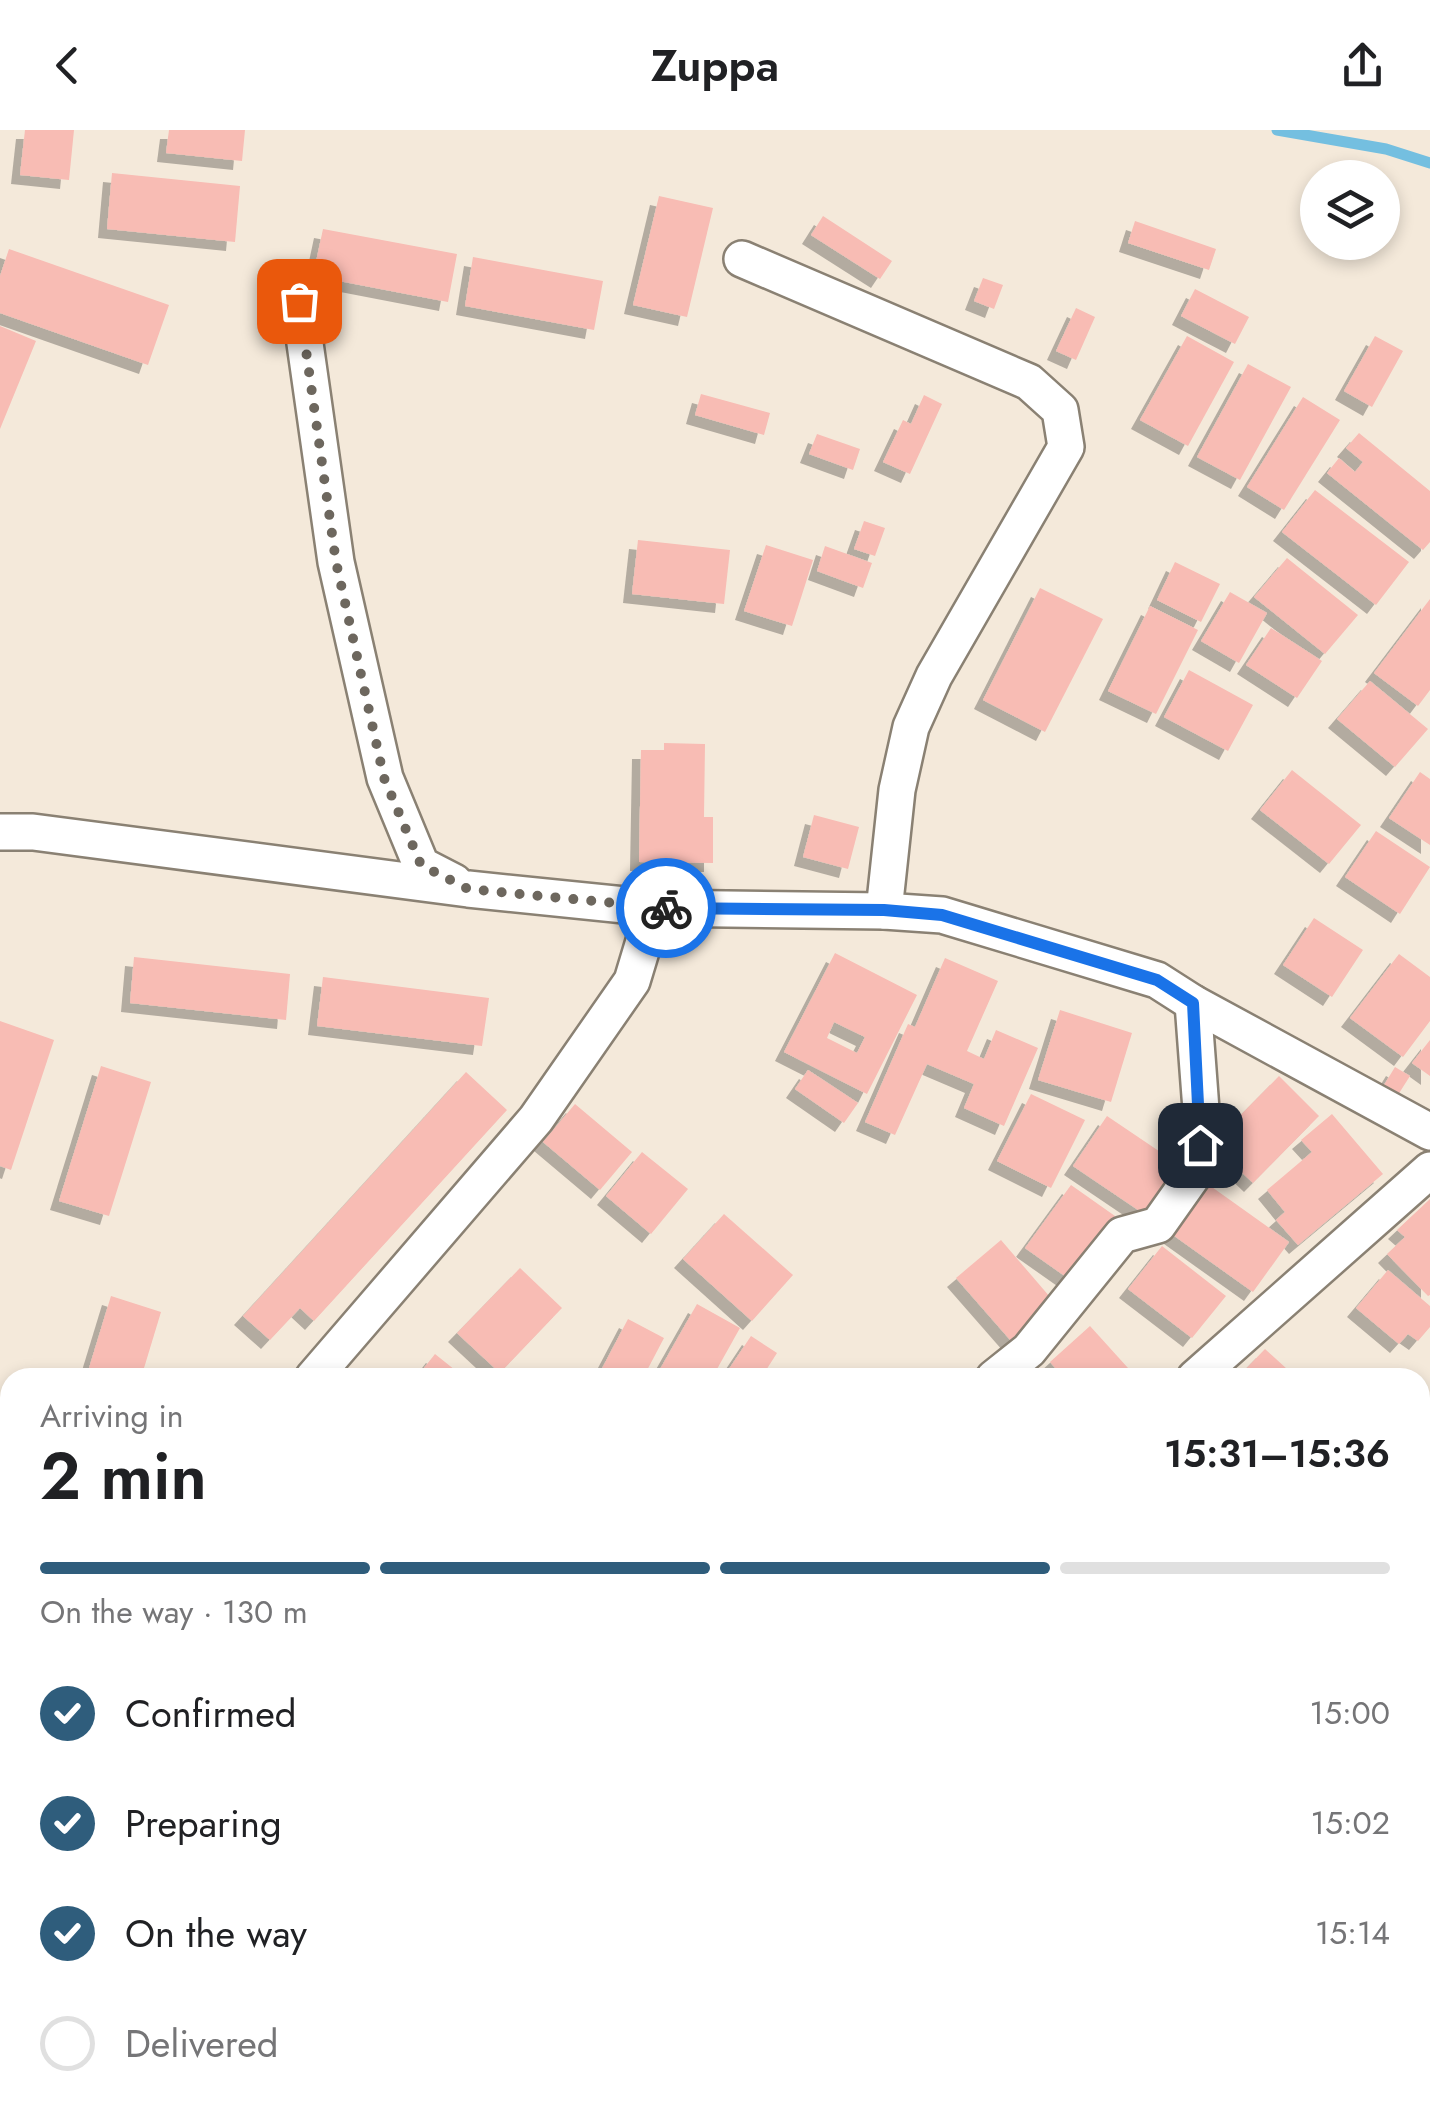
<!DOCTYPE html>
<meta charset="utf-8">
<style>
body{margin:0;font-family:Jost,sans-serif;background:#f2f2f2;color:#202124;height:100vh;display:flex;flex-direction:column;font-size:38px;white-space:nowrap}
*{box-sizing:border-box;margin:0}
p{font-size:32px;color:#757577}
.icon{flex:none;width:55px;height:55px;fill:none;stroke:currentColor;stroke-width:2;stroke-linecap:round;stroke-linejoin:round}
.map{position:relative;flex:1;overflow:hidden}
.panel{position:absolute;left:0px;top:1238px;width:1430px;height:752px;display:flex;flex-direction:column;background:#fff;border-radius:30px 30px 0 0;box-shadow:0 5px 15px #0003}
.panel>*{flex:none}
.fabs{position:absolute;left:1300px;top:30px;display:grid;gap:20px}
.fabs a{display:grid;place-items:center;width:100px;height:100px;border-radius:50%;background:#fff;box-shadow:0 5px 15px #0003;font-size:50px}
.pin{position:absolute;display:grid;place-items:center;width:85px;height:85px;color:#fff;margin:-42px;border-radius:20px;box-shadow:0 5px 15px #0006}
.courier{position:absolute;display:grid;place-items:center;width:100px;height:100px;margin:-50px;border:8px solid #1a73e8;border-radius:50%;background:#fff;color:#222;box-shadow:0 2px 12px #0007}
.overview em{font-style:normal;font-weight:600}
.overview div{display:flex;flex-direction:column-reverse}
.overview{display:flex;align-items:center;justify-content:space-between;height:170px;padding:0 40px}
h1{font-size:65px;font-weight:600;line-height:75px}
.bar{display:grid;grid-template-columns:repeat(4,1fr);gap:15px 10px;align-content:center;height:120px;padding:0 40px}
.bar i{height:12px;border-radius:8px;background:#e0e0e0}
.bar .selected{background:#2f5d7c}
.bar p{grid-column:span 4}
ol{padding:0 40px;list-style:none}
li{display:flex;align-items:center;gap:30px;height:110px}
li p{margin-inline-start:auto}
li .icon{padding:10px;border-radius:50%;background:#2f5d7c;color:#fff;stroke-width:4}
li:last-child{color:#757577}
li i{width:55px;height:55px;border:5px solid #e0e0e0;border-radius:50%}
header{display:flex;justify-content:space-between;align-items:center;height:130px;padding:0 40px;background:#fff;font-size:45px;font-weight:600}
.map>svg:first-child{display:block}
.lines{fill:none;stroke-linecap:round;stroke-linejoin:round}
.stream{stroke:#74bfe0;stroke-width:11}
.building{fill:#f8bcb4;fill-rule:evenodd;filter:url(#shadow)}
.street-casing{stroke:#8a8173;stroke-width:40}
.street{stroke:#fff;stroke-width:35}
.done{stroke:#6d675e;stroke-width:10;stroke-dasharray:0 18}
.route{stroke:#1a73e8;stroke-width:12}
</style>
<header><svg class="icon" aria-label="back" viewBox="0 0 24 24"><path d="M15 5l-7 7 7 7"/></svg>Zuppa<svg class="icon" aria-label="share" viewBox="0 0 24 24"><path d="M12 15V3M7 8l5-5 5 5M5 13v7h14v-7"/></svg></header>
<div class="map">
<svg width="1430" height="1989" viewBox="0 0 1430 1989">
<defs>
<filter id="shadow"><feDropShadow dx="-9" dy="9" stdDeviation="0" flood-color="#0004"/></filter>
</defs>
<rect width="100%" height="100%" fill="#f4e9da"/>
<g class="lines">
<!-- stream -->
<path class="stream" d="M1277 0 1386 19 1430 33"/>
</g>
<!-- building -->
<g class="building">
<path d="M25 0H74L69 50 20 45Z"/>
<path d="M169 0H245L242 31 166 23Z"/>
<path d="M112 43 240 56 235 112 107 99Z"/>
<path d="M659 66 713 78 687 187 633 175Z"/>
<path d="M823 86 892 131 880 149 811 105Z"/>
<path d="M1135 91 1216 119 1209 140 1128 113Z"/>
<path d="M323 99 457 124 448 172 313 146Z"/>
<path d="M9 119 169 175 148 235 0 183V146Z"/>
<path d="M473 127 603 151 594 200 465 176Z"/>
<path d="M983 148 1003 155 994 179 974 171Z"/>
<path d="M1195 159 1249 187 1235 214 1181 186Z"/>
<path d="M1076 178 1095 187 1076 230 1056 221Z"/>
<path d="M0 196 36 211 0 299Z"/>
<path d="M1187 206 1234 232 1188 316 1140 290Z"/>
<path d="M1375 206 1403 221 1372 277 1344 261Z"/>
<path d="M1248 234 1291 257 1240 350 1197 327Z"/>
<path d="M701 264 770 283 764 305 695 285Z"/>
<path d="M924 265 942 274 910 344 883 332 903 290 911 294Z"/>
<path d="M1303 267 1340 290 1284 380 1247 357Z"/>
<path d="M1359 303 1430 361V412L1423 420 1327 343 1339 328 1355 342 1363 332 1346 318Z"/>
<path d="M817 304 860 319 853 340 809 324Z"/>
<path d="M1315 360 1409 432 1376 475 1282 402Z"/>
<path d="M864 391 885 398 875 426 854 419Z"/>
<path d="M638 410 730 420 724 474 632 464Z"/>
<path d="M766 415 813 430 792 496 744 481Z"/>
<path d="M825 416 872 433 863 458 817 441Z"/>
<path d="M1287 428 1358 485 1325 524 1254 467Z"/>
<path d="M1175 432 1220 454 1201 492 1157 470Z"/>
<path d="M1040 458 1103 489 1045 602 983 570Z"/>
<path d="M1230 462 1267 483 1239 533 1201 511Z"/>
<path d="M1430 469V560L1418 576 1374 543Z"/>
<path d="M1150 476 1198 500 1156 584 1108 561Z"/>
<path d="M1271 498 1322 531 1297 568 1246 535Z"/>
<path d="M1189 540 1253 575 1228 621 1164 587Z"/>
<path d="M1370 551 1428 599 1395 637 1337 589Z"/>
<path d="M664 613 705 614 704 687H713V733L639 732 641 620H664Z"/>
<path d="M1292 640 1361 695 1329 734 1260 680Z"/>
<path d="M1420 642 1430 649V715L1389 688Z"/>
<path d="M814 685 859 697 848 739 803 727Z"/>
<path d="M1376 701 1430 737 1400 784 1345 747Z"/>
<path d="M1314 788 1363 820 1332 867 1283 835Z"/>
<path d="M835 823 917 865 867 964 784 922ZM834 892 865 907 857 923 827 908Z"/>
<path d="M1399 824 1430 847V891L1403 927 1350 888Z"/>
<path d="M134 827 290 844 286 890 130 873Z"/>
<path d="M945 828 998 851 967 921 984 929 996 900 1038 918 1004 996 964 978 974 954 927 934 895 1005 865 992 908 894 915 897Z"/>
<path d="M323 847 489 868 482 916 317 896Z"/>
<path d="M1060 880 1132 903 1111 972 1038 950Z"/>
<path d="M0 891 54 910 11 1040 0 1036Z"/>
<path d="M1430 910V946L1412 933Z"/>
<path d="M101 936 151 952 109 1086 59 1071Z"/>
<path d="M1395 937 1410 946 1396 968 1381 960Z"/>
<path d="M808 940 858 973 844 993 795 959Z"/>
<path d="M466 942 507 980 314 1191 300 1178 270 1210 243 1186Z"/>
<path d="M1279 946 1319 986 1253 1053 1212 1014Z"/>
<path d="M1031 964 1085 990 1051 1058 997 1031Z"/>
<path d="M575 974 632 1022 600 1060 543 1012Z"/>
<path d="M1332 984 1383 1044 1298 1115 1276 1090 1285 1082 1267 1060 1312 1022 1301 1010Z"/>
<path d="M1107 986 1184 1038 1150 1088 1073 1036Z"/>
<path d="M642 1022 688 1059 651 1104 606 1066Z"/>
<path d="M1202 1050 1289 1112 1253 1162 1166 1100Z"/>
<path d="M1071 1055 1115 1086 1069 1149 1025 1118Z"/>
<path d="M1430 1069V1165L1428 1166 1387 1124 1405 1107 1397 1100Z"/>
<path d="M724 1084 793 1145 752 1191 683 1129Z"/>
<path d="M1001 1110 1056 1174 1012 1212 956 1148Z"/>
<path d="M1162 1116 1226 1166 1192 1208 1128 1159Z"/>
<path d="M520 1138 562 1178 500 1243 457 1203Z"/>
<path d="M1388 1140 1430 1176V1197L1418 1211 1408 1204 1399 1214 1356 1178Z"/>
<path d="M111 1166 161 1182 141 1248H86Z"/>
<path d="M697 1174 740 1198 712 1248H655Z"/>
<path d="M628 1189 664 1208 643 1248H597Z"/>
<path d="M1090 1196 1128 1238 1117 1248H1064L1050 1232Z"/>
<path d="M751 1206 777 1223 761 1248H723Z"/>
<path d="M1265 1219 1287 1239 1278 1248H1237Z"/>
<path d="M435 1224 465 1248H416Z"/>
<path d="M1430 1296V1361L1420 1348V1303Z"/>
<path d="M10 1674V1748L0 1757V1683Z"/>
<path d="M1430 1711V1756L1420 1748V1723Z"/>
<path d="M1420 1761 1430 1769V1822L1420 1834Z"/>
<path d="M1420 1870 1430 1881V1901L1420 1910Z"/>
<path d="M1430 1919V1989L1420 1979V1929Z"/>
<path d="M516 1980H567L558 1989H525Z"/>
<path d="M593 1980H665L657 1989H586Z"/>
<path d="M796 1980H830L840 1989H788Z"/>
<path d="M841 1980H893L884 1989H850Z"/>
<path d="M903 1980H941L951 1989H895Z"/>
<path d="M1200 1980H1281L1271 1989H1209Z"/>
</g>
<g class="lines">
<defs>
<g id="street">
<path d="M742 129 1029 252 1060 280 1066 317 934 546 911 597 897 660 884 781"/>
<path d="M299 171 336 432 385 648 421 735 454 752"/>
<path d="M0 702H33L468 759 654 778 884 781 942 785 1157 850 1193 873 1430 1002"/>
<path d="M313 1248 536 989 632 851 654 778"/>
<path d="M994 1248 1029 1220 1122 1105 1158 1095 1199 1037 1202 993 1193 873"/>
<path d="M1195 1248 1430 1040"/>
<path d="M0 1627 10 1615"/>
<path d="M1420 1649 1430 1633"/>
<path d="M0 1837 10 1845"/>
<path d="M165 1980 175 1989"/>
<path d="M1089 1980 1097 1989"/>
<path d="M354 1989 374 1980"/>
</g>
</defs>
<!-- street casing -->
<use href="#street" class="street-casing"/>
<!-- street -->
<use href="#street" class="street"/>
</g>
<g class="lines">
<!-- done -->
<path class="done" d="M299 171 336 432 384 648 421 735 468 759 666 778"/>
<!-- route -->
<path class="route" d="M666 778 884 780 942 785 1157 850 1193 873 1200 1015"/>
</g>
</svg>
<div class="fabs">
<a><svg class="icon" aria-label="layers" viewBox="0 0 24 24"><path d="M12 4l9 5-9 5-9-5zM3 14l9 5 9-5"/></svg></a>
</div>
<div class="pin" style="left:299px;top:171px;background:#ea580c"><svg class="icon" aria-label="bag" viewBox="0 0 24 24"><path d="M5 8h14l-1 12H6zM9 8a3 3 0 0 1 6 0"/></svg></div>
<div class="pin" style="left:1200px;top:1015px;background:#1f2937"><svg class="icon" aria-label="home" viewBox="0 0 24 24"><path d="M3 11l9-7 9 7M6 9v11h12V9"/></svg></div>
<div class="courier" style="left:666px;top:778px"><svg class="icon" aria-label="bike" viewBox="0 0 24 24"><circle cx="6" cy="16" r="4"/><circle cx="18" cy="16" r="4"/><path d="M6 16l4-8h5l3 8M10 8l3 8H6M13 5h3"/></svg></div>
<section class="panel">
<div class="overview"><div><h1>2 min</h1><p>Arriving in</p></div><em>15:31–15:36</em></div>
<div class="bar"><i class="selected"></i><i class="selected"></i><i class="selected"></i><i></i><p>On the way · 130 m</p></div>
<ol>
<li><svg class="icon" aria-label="check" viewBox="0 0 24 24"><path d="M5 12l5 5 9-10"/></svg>Confirmed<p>15:00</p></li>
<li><svg class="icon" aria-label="check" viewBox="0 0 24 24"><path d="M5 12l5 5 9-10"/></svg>Preparing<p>15:02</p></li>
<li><svg class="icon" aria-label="check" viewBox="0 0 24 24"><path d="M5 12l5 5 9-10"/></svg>On the way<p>15:14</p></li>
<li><i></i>Delivered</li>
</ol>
</section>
</div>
